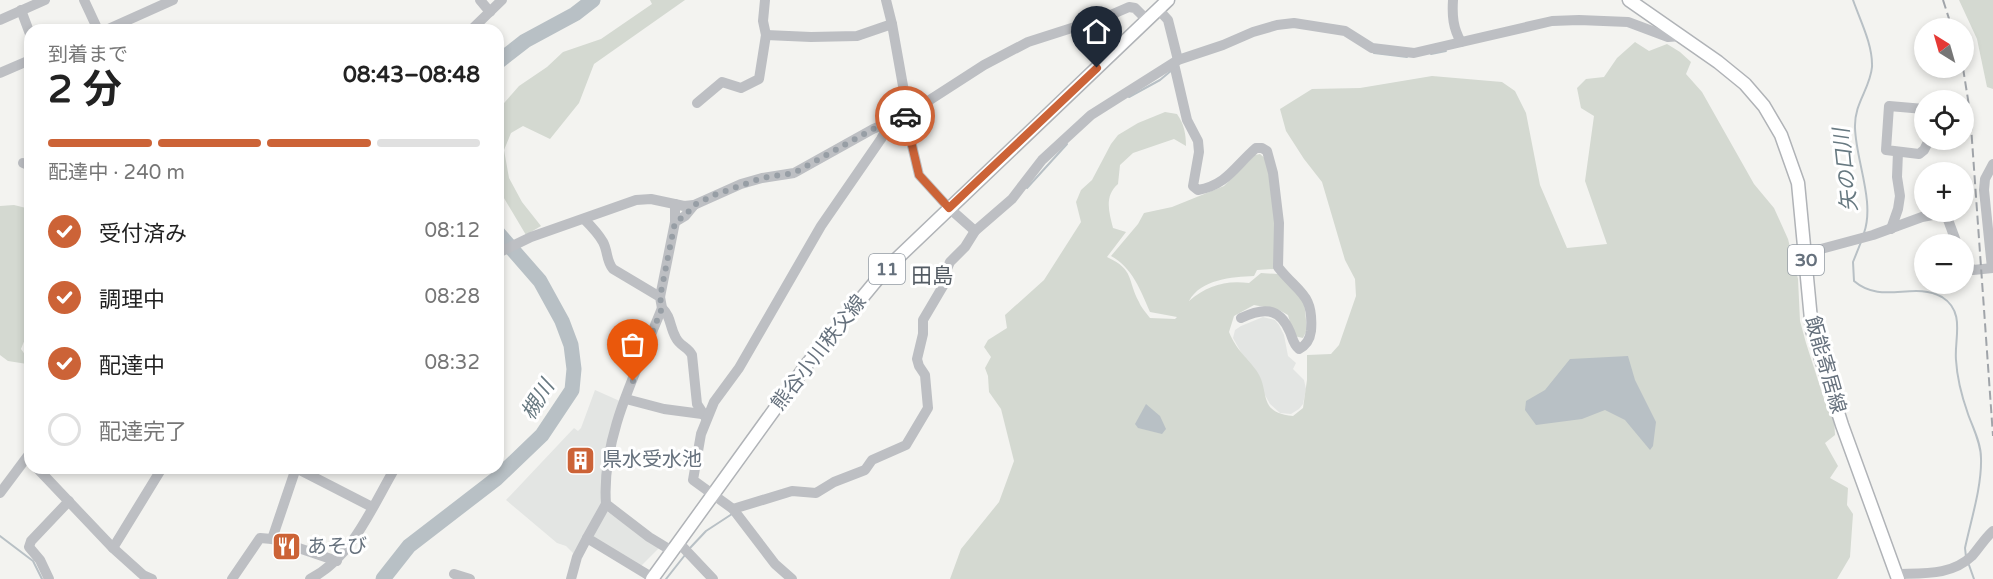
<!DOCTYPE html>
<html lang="ja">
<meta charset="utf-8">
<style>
body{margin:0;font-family:"Varela Round","Noto Sans JP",sans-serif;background:#f6f6f6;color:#222;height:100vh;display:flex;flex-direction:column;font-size:22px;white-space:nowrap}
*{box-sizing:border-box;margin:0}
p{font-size:20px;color:#767676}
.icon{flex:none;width:33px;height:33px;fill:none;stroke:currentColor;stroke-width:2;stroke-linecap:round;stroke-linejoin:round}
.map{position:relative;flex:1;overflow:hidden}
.panel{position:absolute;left:24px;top:24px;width:480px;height:450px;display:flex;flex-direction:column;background:#fff;border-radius:18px;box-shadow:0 3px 9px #0003}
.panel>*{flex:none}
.needle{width:39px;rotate:323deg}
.controls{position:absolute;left:1914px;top:18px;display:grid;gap:12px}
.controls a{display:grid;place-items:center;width:60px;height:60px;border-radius:50%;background:#fff;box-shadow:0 3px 9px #0003;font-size:30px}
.pin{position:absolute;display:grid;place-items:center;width:51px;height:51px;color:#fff;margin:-62px -26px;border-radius:50% 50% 50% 0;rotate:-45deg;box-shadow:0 0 6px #0007}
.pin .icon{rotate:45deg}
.courier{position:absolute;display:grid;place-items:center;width:60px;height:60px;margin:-30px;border:4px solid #cc6337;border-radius:50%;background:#fff;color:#222;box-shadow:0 2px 8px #0007}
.head em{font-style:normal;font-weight:700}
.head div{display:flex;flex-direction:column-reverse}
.head{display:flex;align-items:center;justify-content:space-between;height:102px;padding:0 24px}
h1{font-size:39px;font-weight:700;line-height:45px}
.bar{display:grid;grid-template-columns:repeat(4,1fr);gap:9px 6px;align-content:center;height:72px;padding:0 24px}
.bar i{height:8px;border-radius:4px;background:#e0e0e0}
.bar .active{background:#cc6337}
.bar p{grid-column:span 4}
ol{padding:0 24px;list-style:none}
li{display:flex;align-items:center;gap:18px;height:66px}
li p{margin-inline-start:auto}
li .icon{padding:6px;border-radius:50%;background:#cc6337;color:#fff;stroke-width:4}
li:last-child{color:#767676}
li i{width:33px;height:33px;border:3px solid #e0e0e0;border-radius:50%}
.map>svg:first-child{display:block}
.built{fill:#e3e5e3}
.green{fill:#d4d9d1}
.water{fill:#b8c0c5}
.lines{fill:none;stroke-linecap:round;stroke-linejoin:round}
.stream{stroke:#b8c0c5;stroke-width:2}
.river{stroke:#b8c0c5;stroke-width:15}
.major-casing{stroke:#b0b3b7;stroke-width:15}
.minor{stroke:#bdbfc3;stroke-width:10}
.major{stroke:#fff;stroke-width:12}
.rail{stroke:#a0a4a9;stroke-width:2;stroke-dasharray:9 4.5;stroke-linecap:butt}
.done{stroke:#979ea5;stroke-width:6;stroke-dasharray:0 10.8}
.route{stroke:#cc6337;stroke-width:8}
.labels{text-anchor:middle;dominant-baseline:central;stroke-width:6;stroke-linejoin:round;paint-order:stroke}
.shield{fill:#fff;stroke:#949ca4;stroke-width:1.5}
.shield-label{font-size:18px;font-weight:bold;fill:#66717d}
.street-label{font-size:20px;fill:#66717d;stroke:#fff}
.poi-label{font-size:20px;fill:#66717d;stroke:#fff;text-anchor:start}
.water-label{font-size:21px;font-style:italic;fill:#677981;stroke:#fff}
.neighbourhood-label{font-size:21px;fill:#535b63;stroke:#fff}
</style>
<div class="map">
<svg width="1993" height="579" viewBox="0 0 1993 579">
<rect width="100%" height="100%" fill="#f3f3f0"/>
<!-- built -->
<g class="built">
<path d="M1263 317 1275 320 1279 325 1284 335 1288 356 1296 363 1293 369 1304 380 1306 389 1303 404 1299 409 1291 414 1280 413 1270 404 1233 338 1235 330 1241 326Z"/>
<path d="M595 390 622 402 602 503 574 554 566 546 557 543 506 500 574 428 578 431 581 428Z"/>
<path d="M605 510 659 548 642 565H636L592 538Z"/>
</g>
<!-- green -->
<g class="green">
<path d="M650 0H685L594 64 579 103 550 139 523 126 511 133 504 150 509 178 522 202 541 226 526 235 498 188V110L519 86 547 67 563 52 601 39 652 4Z"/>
<path d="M1959 0H1993V89L1987 87 1977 39Z"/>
<path d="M1635 42 1649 51 1667 44 1680 52 1691 62 1686 74 1702 92 1754 184 1774 208 1788 239 1798 279 1800 321 1806 343 1825 402 1834 418 1835 435 1825 443 1838 466 1830 478 1848 488 1847 505 1853 514 1850 557 1837 579H950L961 549 999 502 1014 461 1001 409 989 392 988 376 985 368 991 357 984 347 988 340 1007 328 1005 315 1044 280 1081 222 1076 202 1081 190 1092 180 1111 144 1118 135 1138 123 1165 112 1177 114C1184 124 1186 134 1186 146L1174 139 1133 153 1120 165 1118 184C1104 196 1109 212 1113 228L1126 232 1107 257C1135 270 1127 280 1139 302 1141 307 1146 313 1150 318L1175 319 1177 317 1150 312C1141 291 1132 267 1111 256L1138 224 1144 213 1172 207 1224 186 1255 155 1260 154 1267 160 1275 224 1274 269 1257 270 1254 276C1232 277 1201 279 1189 301 1207 286 1224 280 1249 283L1261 273 1278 274 1304 300 1307 330 1303 338 1294 336 1288 315 1279 310 1254 305 1234 316 1229 332C1237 351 1245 355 1256 370 1271 390 1256 413 1293 416L1303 408 1307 380V355L1331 354 1339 345 1356 296 1355 279 1345 260 1322 182 1304 159 1286 131 1280 109 1312 89 1360 88 1432 76 1502 82 1515 91 1526 113 1540 185 1567 248 1607 244 1585 181 1594 116 1581 108 1577 88 1586 79 1604 77 1617 58Z"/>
<path d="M14 205 30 209V282L28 283C27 297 32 310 30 325 29 332 24 341 21 349L26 356 27 364 8 361 0 355V206Z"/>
</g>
<!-- water -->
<g class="water">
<path d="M1628 356 1635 380 1656 422 1653 446 1650 450 1625 420 1605 410 1582 419 1536 425 1525 410 1526 401 1545 390 1570 359Z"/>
<path d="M1146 404 1160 416 1166 429 1162 434 1138 428 1135 424Z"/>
</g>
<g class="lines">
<!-- stream -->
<g class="stream">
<path d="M1853 0C1860 20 1873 45 1872 67 1870 89 1854 103 1855 128 1856 161 1875 202 1864 233"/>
<path d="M1374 53 1407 57"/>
<path d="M1431 54 1446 51"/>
<path d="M1129 97 1160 80 1172 70"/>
<path d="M1027 188 1067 144"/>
<path d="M1861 242 1853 262 1854 281C1882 305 1913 281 1942 297 1966 312 1954 339 1956 360 1957 378 1962 397 1968 414 1973 428 1981 443 1981 458 1982 486 1971 520 1965 548L1966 557"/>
<path d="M0 536 33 561 42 579"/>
<path d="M690 548 706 531 732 514"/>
<path d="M1969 565 1974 579"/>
<path d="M666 579 685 555"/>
</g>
<!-- river -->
<g class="river">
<path d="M498 62 525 41 575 14 593 0"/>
<path d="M383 579 409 546 496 479 542 435 572 390 574 369 571 345 562 321 540 281 498 233"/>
</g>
<defs>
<g id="major">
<path d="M1629 0 1718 62 1745 84 1764 106 1781 135 1798 183 1812 330 1842 425 1898 579"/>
<path d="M652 579 808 363 885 270 1168 0"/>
</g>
</defs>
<!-- major casing -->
<use href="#major" class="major-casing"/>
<!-- minor -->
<g class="minor">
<path d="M84 0 98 30"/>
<path d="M480 0 490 12"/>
<path d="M886 0 892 24 908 114 984 65 1028 42 1106 17 1129 7 1135 8 1147 20"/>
<path d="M1453 0C1452 16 1453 28 1461 42"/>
<path d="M1158 9 1168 20 1178 60"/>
<path d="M21 10 30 34"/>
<path d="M0 20 45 0"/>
<path d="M106 30 173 0"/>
<path d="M471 30 502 0"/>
<path d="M766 35 811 37 857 36 892 24"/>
<path d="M1174 64 1187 120 1198 141 1199 152 1193 186 1198 190C1227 185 1235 166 1256 148H1262L1267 151 1273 173 1279 223 1278 267C1298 293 1314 293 1311 331 1310 339 1307 345 1299 349 1293 344 1293 339 1290 332 1279 306 1262 308 1241 318"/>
<path d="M0 73 30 60"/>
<path d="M697 103 722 82 741 88 759 79 766 35 763 21 765 0"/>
<path d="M1924 109 1889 106 1886 150 1919 154 1924 150 1929 140"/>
<path d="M905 116 919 175 949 208 975 231"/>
<path d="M23 163 30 166"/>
<path d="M584 219C591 226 598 233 603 242 608 251 606 261 613 269L660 297 662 308C672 318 669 326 676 338 680 346 688 347 692 355L697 404 706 418"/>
<path d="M675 222 685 216 694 205"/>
<path d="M1891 229 1898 209 1900 196 1897 177 1898 152"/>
<path d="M498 253 531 237 636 200 651 199 684 206 694 205 741 184 762 178 794 173 873 129 908 114"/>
<path d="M1806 253 1873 235 1922 217 1943 213 1947 217 1957 244"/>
<path d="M1964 263 1973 270 1993 268"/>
<path d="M1992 268 1984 190 1985 179 1993 164"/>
<path d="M660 297 675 222V204"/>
<path d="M662 308C638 369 601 436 606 504L649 537 672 551"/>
<path d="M626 399 664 409 702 414"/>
<path d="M37 468 113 548 143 575 152 579"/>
<path d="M0 493 30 453"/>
<path d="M606 504 587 538 653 578"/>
<path d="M733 509 792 491 816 493 834 482 865 470 872 460 906 445 928 408 925 375 919 366 917 359 923 334V320L946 281V271L950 262 965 247 975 231 1012 199 1042 160 1091 115 1178 60 1223 45 1253 32 1277 25 1294 23 1345 31 1372 48 1414 53 1552 21 1579 20 1628 22 1668 37 1681 36"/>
<path d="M272 539 296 468 372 507"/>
<path d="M678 542 713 579"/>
<path d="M113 548 162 468"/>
<path d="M454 574 470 579"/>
<path d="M1896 574C1923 573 1951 576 1972 556 1979 548 1985 538 1993 531"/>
<path d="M49 579 40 560 29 547 31 541 69 501"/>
<path d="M232 579 260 538 272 539 337 561"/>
<path d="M310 579C352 558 372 507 395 468"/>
<path d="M571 579 577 557 587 538"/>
<path d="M792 579 775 564 733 509 693 480 701 434 714 402 739 368 821 226 881 139 890 123"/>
</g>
<!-- major -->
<use href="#major" class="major"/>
<!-- rail -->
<g class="rail">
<path d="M1943 0 1952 28"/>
<path d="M1963 68 1970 112 1993 436"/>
</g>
</g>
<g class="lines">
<!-- done -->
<path class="done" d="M633 381 662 308 660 297 675 222 685 216 694 205 714 195 762 178 794 173 873 129 905 116"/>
<!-- route -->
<path class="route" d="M905 116 919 175 949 208 1097 68"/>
</g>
<!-- icons -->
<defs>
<symbol id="building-square" viewBox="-11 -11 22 22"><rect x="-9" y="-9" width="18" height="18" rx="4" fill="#cc6337" stroke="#fff"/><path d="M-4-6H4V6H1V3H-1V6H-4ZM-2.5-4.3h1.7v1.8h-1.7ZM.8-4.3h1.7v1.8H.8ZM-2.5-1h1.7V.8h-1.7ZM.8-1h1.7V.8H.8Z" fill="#fff"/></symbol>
<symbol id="restaurant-square" viewBox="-11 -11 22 22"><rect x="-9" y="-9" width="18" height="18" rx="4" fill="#cc6337" stroke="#fff"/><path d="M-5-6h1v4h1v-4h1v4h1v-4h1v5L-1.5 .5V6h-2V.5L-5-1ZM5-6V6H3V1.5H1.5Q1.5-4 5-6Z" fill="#fff"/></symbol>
</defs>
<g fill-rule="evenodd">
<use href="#building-square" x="564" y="444" width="33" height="33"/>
<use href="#restaurant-square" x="270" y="530" width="33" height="33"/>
</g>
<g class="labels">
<!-- shield labels -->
<g class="shield">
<rect x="1788" y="245" width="36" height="30" rx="4.5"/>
<rect x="869" y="254" width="36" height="30" rx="4.5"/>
</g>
<g class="shield-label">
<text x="1806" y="260">30</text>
<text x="887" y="269">11</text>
</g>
<!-- street labels -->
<g class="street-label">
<text transform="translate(819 353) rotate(-52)">熊谷小川秩父線</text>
<text transform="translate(1825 365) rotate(74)">飯能寄居線</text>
</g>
<!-- poi labels -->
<g class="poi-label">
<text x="602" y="460">県水受水池</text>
<text x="307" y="547">あそび</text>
</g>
<!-- water labels -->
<g class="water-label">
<text transform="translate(1846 170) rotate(-96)">矢の口川</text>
<text transform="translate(538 400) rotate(-58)">槻川</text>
</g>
<!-- neighbourhood labels -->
<g class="neighbourhood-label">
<text x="932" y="276">田島</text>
</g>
</g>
</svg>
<div class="controls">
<a><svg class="needle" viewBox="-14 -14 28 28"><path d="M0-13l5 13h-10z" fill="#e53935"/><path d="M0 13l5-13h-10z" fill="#767676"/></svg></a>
<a><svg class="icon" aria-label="locate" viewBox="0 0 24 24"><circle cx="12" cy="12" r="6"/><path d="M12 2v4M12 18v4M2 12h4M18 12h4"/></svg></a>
<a>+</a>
<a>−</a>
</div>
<div class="pin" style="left:633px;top:381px;background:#ea580c"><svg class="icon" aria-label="bag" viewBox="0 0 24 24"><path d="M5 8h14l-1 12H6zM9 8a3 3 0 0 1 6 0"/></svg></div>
<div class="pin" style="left:1097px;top:68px;background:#1f2937"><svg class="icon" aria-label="home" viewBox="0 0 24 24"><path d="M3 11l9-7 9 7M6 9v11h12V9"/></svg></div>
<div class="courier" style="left:905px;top:116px"><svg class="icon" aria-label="car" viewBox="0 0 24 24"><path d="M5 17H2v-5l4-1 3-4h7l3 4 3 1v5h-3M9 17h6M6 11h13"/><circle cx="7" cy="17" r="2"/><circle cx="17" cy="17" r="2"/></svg></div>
<section class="panel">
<div class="head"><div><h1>2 分</h1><p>到着まで</p></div><em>08:43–08:48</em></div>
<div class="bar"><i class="active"></i><i class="active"></i><i class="active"></i><i></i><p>配達中 · 240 m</p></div>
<ol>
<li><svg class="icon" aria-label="check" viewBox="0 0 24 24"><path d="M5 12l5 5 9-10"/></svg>受付済み<p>08:12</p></li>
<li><svg class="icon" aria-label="check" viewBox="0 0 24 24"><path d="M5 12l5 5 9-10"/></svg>調理中<p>08:28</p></li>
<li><svg class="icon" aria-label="check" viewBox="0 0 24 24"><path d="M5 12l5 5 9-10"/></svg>配達中<p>08:32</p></li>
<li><i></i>配達完了</li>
</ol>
</section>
</div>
